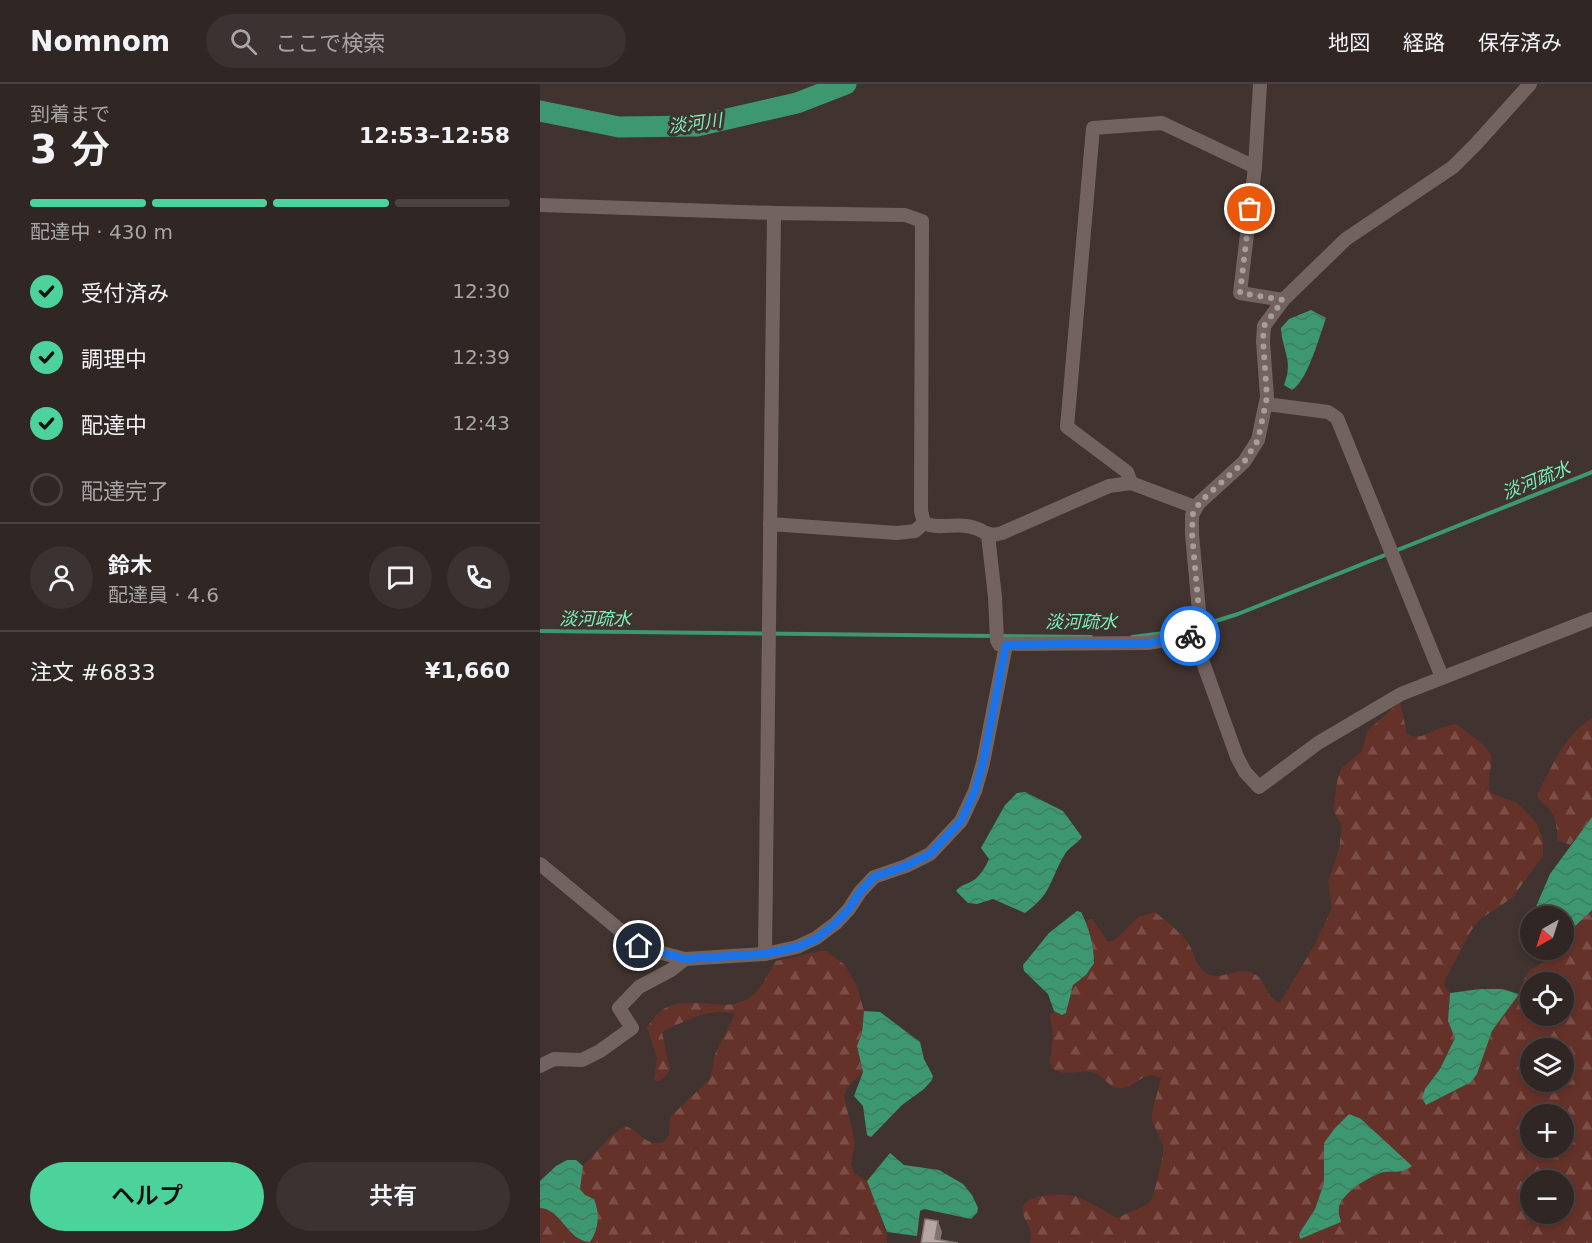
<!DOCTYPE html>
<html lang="ja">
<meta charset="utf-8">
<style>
body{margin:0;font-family:"DejaVu Sans","Noto Sans JP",sans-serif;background:#3c3231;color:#f1f3f6;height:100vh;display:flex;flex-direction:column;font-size:22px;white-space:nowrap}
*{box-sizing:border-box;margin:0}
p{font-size:20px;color:#a8a5a6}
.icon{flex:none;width:33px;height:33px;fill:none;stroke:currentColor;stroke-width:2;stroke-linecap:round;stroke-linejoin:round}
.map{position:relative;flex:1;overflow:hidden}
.sheet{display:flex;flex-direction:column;background:#302624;width:540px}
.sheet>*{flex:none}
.needle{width:39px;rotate:219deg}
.fabs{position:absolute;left:980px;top:822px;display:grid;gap:12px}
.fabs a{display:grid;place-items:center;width:54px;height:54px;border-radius:50%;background:#302624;box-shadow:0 3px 9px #0003,0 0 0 2px #4b4341;font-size:30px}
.pin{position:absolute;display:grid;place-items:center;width:51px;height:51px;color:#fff;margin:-26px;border:3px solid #fff;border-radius:50%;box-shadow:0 2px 6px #0007}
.courier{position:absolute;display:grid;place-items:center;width:60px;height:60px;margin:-30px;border:4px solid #1a73e8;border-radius:50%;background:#fff;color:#222;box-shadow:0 2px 8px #0007}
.head em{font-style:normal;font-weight:600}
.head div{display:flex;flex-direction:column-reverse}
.head{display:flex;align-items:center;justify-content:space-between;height:102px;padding:0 30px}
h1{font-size:39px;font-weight:600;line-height:45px}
.bar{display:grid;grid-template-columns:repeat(4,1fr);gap:9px 6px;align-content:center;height:72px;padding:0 30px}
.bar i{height:8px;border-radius:4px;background:#4b4341}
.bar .current{background:#4cd39b}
.bar p{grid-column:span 4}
.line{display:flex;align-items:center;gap:15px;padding:0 30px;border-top:2px solid #4b4341}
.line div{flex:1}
.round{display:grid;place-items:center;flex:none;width:63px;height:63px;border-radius:32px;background:#3c3231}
ol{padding:0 30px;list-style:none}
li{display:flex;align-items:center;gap:18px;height:66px}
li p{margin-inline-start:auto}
li .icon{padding:6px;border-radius:50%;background:#4cd39b;color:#111;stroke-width:4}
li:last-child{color:#a8a5a6}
li i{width:33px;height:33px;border:3px solid #4b4341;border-radius:50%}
.primary-button{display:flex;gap:12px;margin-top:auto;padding:12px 30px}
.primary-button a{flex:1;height:69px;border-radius:36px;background:#4cd39b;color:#111;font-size:24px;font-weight:600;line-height:69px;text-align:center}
.primary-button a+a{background:#3c3231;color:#f1f3f6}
header{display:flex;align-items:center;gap:36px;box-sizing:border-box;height:84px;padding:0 30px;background:#302624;border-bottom:2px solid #4b4341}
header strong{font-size:28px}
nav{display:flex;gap:33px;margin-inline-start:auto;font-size:21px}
.search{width:420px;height:54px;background:#3c3231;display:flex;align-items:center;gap:15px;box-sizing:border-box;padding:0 21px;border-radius:33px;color:#a8a5a6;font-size:22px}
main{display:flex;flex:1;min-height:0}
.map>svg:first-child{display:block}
.forest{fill:url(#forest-firs);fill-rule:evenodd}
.water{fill:url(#water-waves)}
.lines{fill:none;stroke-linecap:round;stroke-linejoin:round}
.stream{stroke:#3d9770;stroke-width:4}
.river{stroke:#3d9770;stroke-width:21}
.minor{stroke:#726361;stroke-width:14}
.shaded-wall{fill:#7f7471}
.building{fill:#b6a5a2;stroke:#7f7471;stroke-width:1.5}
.done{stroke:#a79d9b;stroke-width:6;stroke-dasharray:0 10.8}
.route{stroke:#1a73e8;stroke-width:8}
.labels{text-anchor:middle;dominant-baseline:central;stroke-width:6;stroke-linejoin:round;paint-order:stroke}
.water-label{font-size:18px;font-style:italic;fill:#78f1ba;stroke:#403330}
</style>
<header>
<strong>Nomnom</strong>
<div class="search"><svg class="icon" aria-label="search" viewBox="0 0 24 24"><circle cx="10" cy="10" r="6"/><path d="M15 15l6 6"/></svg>ここで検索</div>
<nav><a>地図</a><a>経路</a><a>保存済み</a></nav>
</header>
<main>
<section class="sheet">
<div class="head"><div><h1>3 分</h1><p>到着まで</p></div><em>12:53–12:58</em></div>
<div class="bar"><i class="current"></i><i class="current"></i><i class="current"></i><i></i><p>配達中 · 430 m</p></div>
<ol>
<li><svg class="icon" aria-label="check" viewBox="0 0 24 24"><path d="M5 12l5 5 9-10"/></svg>受付済み<p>12:30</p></li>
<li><svg class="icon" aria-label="check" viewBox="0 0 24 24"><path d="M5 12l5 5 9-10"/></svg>調理中<p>12:39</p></li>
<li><svg class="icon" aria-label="check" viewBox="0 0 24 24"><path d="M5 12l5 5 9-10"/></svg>配達中<p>12:43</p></li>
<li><i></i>配達完了</li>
</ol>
<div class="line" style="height:108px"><a class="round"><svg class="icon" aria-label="person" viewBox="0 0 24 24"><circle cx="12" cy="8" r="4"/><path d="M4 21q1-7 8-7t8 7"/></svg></a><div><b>鈴木</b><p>配達員 · 4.6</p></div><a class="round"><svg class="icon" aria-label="chat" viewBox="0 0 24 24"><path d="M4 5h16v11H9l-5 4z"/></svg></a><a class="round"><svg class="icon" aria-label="phone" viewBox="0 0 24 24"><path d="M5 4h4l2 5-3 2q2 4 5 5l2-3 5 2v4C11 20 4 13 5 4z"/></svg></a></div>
<div class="line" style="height:78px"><div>注文 #6833</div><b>¥1,660</b></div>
<div class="primary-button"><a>ヘルプ</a><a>共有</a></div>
</section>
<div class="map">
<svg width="1052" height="1159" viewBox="0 0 1052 1159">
<defs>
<pattern id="forest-firs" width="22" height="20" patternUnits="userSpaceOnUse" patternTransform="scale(1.5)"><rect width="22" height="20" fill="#65322a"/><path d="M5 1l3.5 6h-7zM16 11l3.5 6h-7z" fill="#7b4f48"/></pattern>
<pattern id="water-waves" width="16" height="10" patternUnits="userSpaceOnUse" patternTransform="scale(1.5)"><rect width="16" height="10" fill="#3d9770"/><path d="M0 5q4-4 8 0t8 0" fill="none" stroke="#3f7d62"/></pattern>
</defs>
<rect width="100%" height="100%" fill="#403330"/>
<!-- forest -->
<g class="forest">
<path d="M860 618 867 650C881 657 887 648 901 644 905 642 911 641 916 640 924 646 949 662 951 672 953 685 945 696 951 709L977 719 995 737 1003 754V772L972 814 939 836 931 847 905 896 904 901 910 909 908 937 915 953 900 985 885 1005 931 998 937 990 952 947 979 910 985 893 990 886 1012 874 1009 866H1023V851L1033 844 1052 826V1159H490C495 1143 480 1135 483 1123 487 1110 523 1109 535 1112 549 1117 564 1127 577 1134L608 1120 613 1113 623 1070V1061L612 1037V1028L621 994C601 984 597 1006 578 1004 568 1003 564 992 555 989 541 984 529 993 514 986L510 978 513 952 510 932 514 927 522 931 526 929 533 901 546 891 550 850 546 837 552 835 568 858 576 855 598 833 615 828C625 837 641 848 648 859 655 870 656 884 668 890 682 898 699 879 716 891 727 899 725 912 740 919L774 862 792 824 788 798 799 766 802 741 793 726 798 692 802 684 822 667 827 647ZM990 898H1023V932H990ZM990 964H1023V998H990ZM990 1030H1023V1064H990ZM871 1082C862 1090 856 1087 844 1088 831 1091 801 1109 799 1123 798 1128 800 1134 801 1138L760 1155 759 1150 775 1125 784 1099ZM990 1096H1023V1130H990Z"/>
<path d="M1052 634V733L1030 761 1017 756C1018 747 1016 734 1010 726 1006 720 999 718 997 711 1012 683 1024 651 1052 634Z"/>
<path d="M281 867H286L305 881 317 902 324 927 322 949 317 962 323 988 307 1004 304 1012 315 1058 311 1081 315 1090 327 1097 334 1111 344 1145 347 1148V1159H0V1124C14 1125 22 1137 30 1148L45 1111 39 1105 43 1082 71 1052 85 1042C102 1048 104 1063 124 1058L129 1051 130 1033 170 995 175 970 195 930C169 923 145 937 122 948L130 985 126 992 119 997 114 996 117 974 107 943C111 938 116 930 122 926 148 908 188 932 212 912 222 904 229 888 236 877Z"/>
</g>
<!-- water -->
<g class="water">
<path d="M771 226 786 234C780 251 767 298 752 306L744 301C754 276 742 267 741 244L749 235Z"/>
<path d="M485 708 523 727 542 753C537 760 529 763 525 770 509 796 513 809 485 829L453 815 437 820 428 819 416 807C421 800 427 801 434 796 440 792 446 782 449 775L441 764 465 721 477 709Z"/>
<path d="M1052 733V826L1033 844 1023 849V832H992L1010 790Z"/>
<path d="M537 827 541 828C549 843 554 862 554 879L546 891 533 901 526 929 522 931 514 927 508 910 484 887 483 881 509 849Z"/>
<path d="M940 905H962L979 910 952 947 937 990 931 998 886 1021 882 1014 885 1005 900 985 915 954 908 937 910 909Z"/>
<path d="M324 927 340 928 380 958 384 975 393 992 392 996 384 1005 362 1021 331 1053 327 1051 323 1022 314 1012 323 988 317 962 322 949Z"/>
<path d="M809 1030 821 1035 872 1082C862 1090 856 1087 844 1088 831 1091 802 1109 799 1123 798 1128 800 1134 801 1138L760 1155 759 1150 775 1125 784 1099V1059L795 1044Z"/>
<path d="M350 1069 364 1081 399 1086 423 1100 432 1111 438 1124 437 1129 431 1135 384 1125 380 1127 377 1152 347 1148 327 1097Z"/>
<path d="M27 1076H36L43 1082 40 1105 45 1111 54 1115C60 1130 59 1145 50 1158 27 1157 22 1125 0 1124V1097L16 1082Z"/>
</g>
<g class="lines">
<!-- stream -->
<g class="stream">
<path d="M663 541 698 530 1052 388"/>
<path d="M0 547 551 553"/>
<path d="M592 553 632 548 655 542"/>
</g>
<!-- river -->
<path class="river" d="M0 27 79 43 157 42 257 19 306 0"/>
<!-- minor -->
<g class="minor">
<path d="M720 0 715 83 700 209 743 216"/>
<path d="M990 0 936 60 913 83 806 155 743 216 724 242 723 257 727 313 718 356 704 378 659 419 652 431V450L660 538 659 545 661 573 697 673 705 688 719 703 778 659 861 610 1052 535"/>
<path d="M0 121 234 129 365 131 382 137 381 427 384 439"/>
<path d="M726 320 788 328 797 334 902 593"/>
<path d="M655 423 591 399 587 388 527 343 553 44 622 39 715 83"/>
<path d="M384 439C402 448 425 433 448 451L455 513 457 556 459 560 608 559 659 550"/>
<path d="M230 440 357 449 375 447 384 439"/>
<path d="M446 449 453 451 462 449 569 402 591 399"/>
<path d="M0 780 99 862 122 869 145 875 225 870 257 863 276 854 296 839 309 825 320 808 334 793 366 782 390 770 421 737 435 707 443 679 466 561"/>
<path d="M225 870 234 129"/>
<path d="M0 982 14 975 42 976 60 967 92 944 79 924 99 903 131 886 145 875"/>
</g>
</g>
<!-- shaded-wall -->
<path class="shaded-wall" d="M398 1137 402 1148 400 1159 395 1155Z"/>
<!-- building -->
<path class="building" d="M385 1135 398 1137 395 1155 418 1159H381Z"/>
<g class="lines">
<!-- done -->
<path class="done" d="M650 552 659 550 660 538 652 450 653 428 662 416 704 378 718 356 727 313 723 256 724 242 743 216 700 209 710 125"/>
<!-- route -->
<path class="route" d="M99 862 145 875 225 870 257 863 276 855 296 839 309 825 320 808 334 793 366 782 390 770 421 737 435 707 443 679 466 561 608 559 650 552"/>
</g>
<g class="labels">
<!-- water labels -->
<g class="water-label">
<text transform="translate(155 39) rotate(-7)">淡河川</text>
<text transform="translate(996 396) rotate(-22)">淡河疏水</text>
<text x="55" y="534">淡河疏水</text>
<text x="541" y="537">淡河疏水</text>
</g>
</g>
</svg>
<div class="fabs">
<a><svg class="needle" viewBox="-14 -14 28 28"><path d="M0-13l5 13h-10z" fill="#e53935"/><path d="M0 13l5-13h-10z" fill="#a8a5a6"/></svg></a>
<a><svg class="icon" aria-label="locate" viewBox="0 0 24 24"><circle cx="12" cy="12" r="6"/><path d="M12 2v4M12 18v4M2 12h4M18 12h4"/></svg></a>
<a><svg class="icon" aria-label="layers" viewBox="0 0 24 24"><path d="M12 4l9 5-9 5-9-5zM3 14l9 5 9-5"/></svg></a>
<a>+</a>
<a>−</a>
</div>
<div class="pin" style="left:710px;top:125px;background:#ea580c"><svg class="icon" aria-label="bag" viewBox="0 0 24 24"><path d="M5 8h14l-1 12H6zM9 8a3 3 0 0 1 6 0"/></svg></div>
<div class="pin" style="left:99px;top:862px;background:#1f2937"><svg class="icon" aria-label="home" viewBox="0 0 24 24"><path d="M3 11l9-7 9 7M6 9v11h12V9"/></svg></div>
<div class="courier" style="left:650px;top:552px"><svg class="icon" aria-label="bike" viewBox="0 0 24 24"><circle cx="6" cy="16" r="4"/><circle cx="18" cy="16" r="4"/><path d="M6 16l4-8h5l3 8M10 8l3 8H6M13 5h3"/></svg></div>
</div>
</main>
